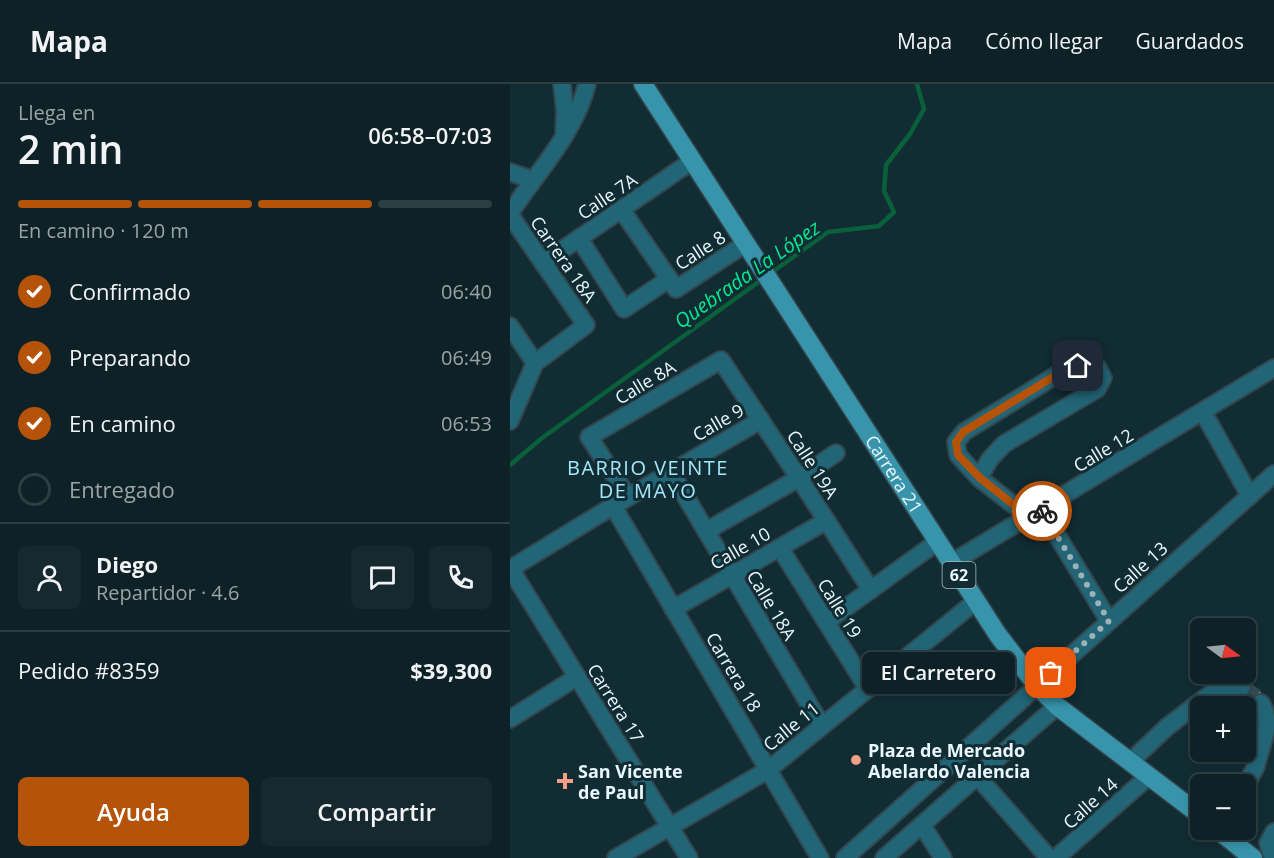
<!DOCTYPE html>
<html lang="es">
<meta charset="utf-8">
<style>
body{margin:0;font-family:"Open Sans",sans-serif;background:#16292e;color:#f1f3f6;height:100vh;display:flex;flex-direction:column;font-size:22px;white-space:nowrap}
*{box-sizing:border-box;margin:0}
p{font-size:20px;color:#9aa3a7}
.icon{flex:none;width:33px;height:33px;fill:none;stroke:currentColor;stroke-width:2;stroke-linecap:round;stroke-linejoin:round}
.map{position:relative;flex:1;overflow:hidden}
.side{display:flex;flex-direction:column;background:#0d2126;width:510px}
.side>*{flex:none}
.needle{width:39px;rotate:105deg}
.buttons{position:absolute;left:680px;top:534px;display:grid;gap:12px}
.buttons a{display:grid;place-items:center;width:66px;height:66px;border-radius:9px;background:#0d2126;box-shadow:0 3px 9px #0003,0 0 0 2px #2d3e43;font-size:30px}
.pin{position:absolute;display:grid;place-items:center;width:51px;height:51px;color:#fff;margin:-26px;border-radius:12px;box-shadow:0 3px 9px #0006}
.courier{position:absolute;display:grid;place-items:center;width:60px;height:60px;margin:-30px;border:4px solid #b45309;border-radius:50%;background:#fff;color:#222;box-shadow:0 2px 8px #0007}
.bubble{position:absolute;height:42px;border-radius:9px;background:#0d2126;box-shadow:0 3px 9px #0003,0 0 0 2px #2d3e43;font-size:20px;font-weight:600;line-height:42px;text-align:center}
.head em{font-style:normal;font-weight:600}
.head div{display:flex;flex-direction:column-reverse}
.head{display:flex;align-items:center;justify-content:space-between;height:102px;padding:0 18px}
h1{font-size:39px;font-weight:600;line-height:45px}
.bar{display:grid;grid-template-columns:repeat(4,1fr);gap:9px 6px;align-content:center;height:72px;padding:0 18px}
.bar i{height:8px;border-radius:4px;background:#2d3e43}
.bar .current{background:#b45309}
.bar p{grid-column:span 4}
.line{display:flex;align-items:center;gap:15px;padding:0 18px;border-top:2px solid #2d3e43}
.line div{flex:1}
.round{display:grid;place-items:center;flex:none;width:63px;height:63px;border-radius:9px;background:#16292e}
ol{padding:0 18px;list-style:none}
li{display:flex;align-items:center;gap:18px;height:66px}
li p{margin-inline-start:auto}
li .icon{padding:6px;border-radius:50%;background:#b45309;color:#fff;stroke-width:4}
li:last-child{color:#9aa3a7}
li i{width:33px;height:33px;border:3px solid #2d3e43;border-radius:50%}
.action{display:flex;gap:12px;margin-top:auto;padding:12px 18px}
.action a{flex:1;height:69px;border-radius:9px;background:#b45309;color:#fff;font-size:24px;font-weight:600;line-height:69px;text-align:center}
.action a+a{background:#16292e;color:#f1f3f6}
header{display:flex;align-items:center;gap:36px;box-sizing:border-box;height:84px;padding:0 30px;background:#0d2126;border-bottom:2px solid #2d3e43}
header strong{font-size:28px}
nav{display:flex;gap:33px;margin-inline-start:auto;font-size:21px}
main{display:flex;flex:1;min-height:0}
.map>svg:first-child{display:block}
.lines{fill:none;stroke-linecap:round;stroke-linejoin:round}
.stream{stroke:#0a603a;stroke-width:4.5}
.building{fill:url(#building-cross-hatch)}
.minor-tunnel{stroke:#314b51;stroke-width:16;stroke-dasharray:16 8;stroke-linecap:butt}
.minor-casing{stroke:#33464d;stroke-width:20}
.major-casing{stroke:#33464d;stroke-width:21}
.minor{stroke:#216576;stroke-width:16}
.major{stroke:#3894ab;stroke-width:18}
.done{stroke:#9db1b6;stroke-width:6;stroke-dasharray:0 10.8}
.route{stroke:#b45309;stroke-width:8}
.poi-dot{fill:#f39f85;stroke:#112c33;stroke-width:2}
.labels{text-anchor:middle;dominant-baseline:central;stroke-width:6;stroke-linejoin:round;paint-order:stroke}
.shield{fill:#112c33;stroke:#a8bbc0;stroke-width:1.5}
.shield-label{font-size:16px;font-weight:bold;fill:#e8f8fd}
.street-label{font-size:18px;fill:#e8f8fd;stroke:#112c33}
.poi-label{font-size:18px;font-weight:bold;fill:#e8f8fd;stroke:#112c33;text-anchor:start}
.water-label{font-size:20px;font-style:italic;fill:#00e991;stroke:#112c33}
.neighbourhood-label{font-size:20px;letter-spacing:1.5px;fill:#a4e7fa;stroke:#112c33}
</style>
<header>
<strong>Mapa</strong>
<nav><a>Mapa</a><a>Cómo llegar</a><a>Guardados</a></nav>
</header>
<main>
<section class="side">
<div class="head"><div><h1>2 min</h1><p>Llega en</p></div><em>06:58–07:03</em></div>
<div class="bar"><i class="current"></i><i class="current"></i><i class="current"></i><i></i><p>En camino · 120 m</p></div>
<ol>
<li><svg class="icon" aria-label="check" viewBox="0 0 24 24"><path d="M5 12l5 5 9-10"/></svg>Confirmado<p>06:40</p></li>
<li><svg class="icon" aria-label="check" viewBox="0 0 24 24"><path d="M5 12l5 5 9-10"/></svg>Preparando<p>06:49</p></li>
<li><svg class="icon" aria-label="check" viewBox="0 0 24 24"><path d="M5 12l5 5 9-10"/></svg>En camino<p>06:53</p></li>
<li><i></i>Entregado</li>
</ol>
<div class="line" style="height:108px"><a class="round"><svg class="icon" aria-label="person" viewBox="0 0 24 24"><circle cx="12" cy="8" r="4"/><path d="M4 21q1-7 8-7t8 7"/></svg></a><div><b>Diego</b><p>Repartidor · 4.6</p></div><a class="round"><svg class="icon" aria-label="chat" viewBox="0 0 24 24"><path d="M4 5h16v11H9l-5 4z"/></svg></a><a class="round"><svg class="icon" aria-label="phone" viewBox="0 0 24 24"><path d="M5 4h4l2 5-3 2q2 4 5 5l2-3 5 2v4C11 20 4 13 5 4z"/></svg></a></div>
<div class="line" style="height:78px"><div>Pedido #8359</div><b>$39,300</b></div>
<div class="action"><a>Ayuda</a><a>Compartir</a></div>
</section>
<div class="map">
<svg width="764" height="774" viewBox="0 0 764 774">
<defs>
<pattern id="building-cross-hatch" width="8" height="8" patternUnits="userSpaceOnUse" patternTransform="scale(1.5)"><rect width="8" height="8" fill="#ffc4b3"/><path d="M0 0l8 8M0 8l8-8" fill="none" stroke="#d1a699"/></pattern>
</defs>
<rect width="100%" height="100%" fill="#112c33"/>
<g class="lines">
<!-- stream -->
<g class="stream">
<path d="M261 189 318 148 369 142 384 128 374 107 376 81 400 50 414 25 407 0"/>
<path d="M0 381 32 354 254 194"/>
</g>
</g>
<!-- building -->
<path class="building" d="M742 602 751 609 746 610 742 614 741 619 744 629 742 631 735 629V622H720V619L723 614 738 611Z"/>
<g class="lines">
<!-- minor-tunnel -->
<path class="minor-tunnel" d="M732 603 745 612 751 619"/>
<defs>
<g id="minor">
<path d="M52 0 55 27 54 50"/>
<path d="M0 88 22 96"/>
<path d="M111 125 166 205 235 160"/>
<path d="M0 129C28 87 65 49 77 0"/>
<path d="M0 131 76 241 25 279 0 337"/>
<path d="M69 154 114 225 159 195"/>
<path d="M33 179 182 77"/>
<path d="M0 242 25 279"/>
<path d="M693 328 740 412"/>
<path d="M161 388 312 642"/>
<path d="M469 394 480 375 494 360 587 305 593 294 588 284 580 280 556 285 454 348 446 358 448 371 469 394 519 433"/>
<path d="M118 413 79 353 211 276 289 394 361 506"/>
<path d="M103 422 310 774"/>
<path d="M531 425 599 537"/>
<path d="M196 447 289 394 326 369"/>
<path d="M270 464 358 605"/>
<path d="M441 479 764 284"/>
<path d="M0 484 179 774"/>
<path d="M0 485 103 422 251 336"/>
<path d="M163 525 316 437"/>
<path d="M316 538 427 458"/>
<path d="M687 620 707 605 732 603"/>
<path d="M0 635 67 593"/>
<path d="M751 664C756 649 760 633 751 619"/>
<path d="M621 677 657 643 687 620H702L710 622"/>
<path d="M467 692 539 774"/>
<path d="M735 703 746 682 751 664 736 639"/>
<path d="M412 741 433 774"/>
<path d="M106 774 258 686 466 517"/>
<path d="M335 774 764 390"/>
<path d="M374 774 547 622"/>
<path d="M546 774 639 692"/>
<path d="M763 774 758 759 764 748"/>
</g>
<g id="major">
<path id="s1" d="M133 0 488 551 527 602 547 622 690 731"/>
<path d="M708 746 743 774"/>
</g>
</defs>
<!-- minor casing -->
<use href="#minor" class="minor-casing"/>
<!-- major casing -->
<use href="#major" class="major-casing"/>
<!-- minor -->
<use href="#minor" class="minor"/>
<!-- major -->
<use href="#major" class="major"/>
</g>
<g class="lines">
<!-- done -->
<path class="done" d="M532 427 599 537 541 589"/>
<!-- route -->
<path class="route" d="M532 427 531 426 519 433 470 394 448 371 446 358 453 348 556 285 568 282"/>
</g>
<!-- markers -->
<g class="poi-dot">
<circle cx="346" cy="676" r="6"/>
<path d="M52 688h6v6h6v6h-6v6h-6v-6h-6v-6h6z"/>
</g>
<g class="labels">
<!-- shield labels -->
<rect class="shield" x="432.5" y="478" width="33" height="26" rx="4.5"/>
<g class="shield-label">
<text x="449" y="491">62</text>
</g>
<!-- street labels -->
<g class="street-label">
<text transform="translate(97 112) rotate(-34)">Calle 7A</text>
<text transform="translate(190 166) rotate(-33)">Calle 8</text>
<text transform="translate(54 175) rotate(55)">Carrera 18A</text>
<text transform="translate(135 298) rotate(-31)">Calle 8A</text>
<text transform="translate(208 338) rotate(-30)">Calle 9</text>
<text transform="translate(593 366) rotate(-31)">Calle 12</text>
<text transform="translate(303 380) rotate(57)">Calle 19A</text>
<text stroke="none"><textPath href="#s1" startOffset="464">Carrera 21</textPath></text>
<text transform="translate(230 464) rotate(-30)">Calle 10</text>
<text transform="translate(630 483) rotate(-42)">Calle 13</text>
<text transform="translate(262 521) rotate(59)">Calle 18A</text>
<text transform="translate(330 524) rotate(58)">Calle 19</text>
<text transform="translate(224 588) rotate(59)">Carrera 18</text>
<text transform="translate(106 619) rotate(58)">Carrera 17</text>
<text transform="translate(281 642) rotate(-39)">Calle 11</text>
<text transform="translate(580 719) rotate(-42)">Calle 14</text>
</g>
<!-- poi labels -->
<g class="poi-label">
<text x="358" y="666">Plaza de Mercado<tspan x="358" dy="21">Abelardo Valencia</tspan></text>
<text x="68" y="687">San Vicente<tspan x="68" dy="21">de Paul</tspan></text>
</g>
<!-- water labels -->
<g class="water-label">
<text transform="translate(237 190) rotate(-35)">Quebrada La López</text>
</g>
<!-- neighbourhood labels -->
<g class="neighbourhood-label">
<text x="138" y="383">BARRIO VEINTE<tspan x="138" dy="23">DE MAYO</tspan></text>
</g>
</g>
</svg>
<div class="buttons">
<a><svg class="needle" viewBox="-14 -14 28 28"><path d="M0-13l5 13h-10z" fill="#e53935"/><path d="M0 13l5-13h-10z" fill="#9aa3a7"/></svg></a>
<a>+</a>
<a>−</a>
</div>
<div class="pin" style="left:541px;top:589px;background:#ea580c"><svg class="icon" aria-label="bag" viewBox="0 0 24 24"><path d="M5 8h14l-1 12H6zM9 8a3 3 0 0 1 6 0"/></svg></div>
<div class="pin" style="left:568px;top:282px;background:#1f2937"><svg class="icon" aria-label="home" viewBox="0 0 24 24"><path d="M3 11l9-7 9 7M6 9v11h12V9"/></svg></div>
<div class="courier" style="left:532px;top:427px"><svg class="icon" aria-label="bike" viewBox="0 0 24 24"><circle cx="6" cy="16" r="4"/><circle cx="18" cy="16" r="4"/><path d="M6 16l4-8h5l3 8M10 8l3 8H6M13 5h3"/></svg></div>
<div class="bubble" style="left:352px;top:568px;width:153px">El Carretero</div>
</div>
</main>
